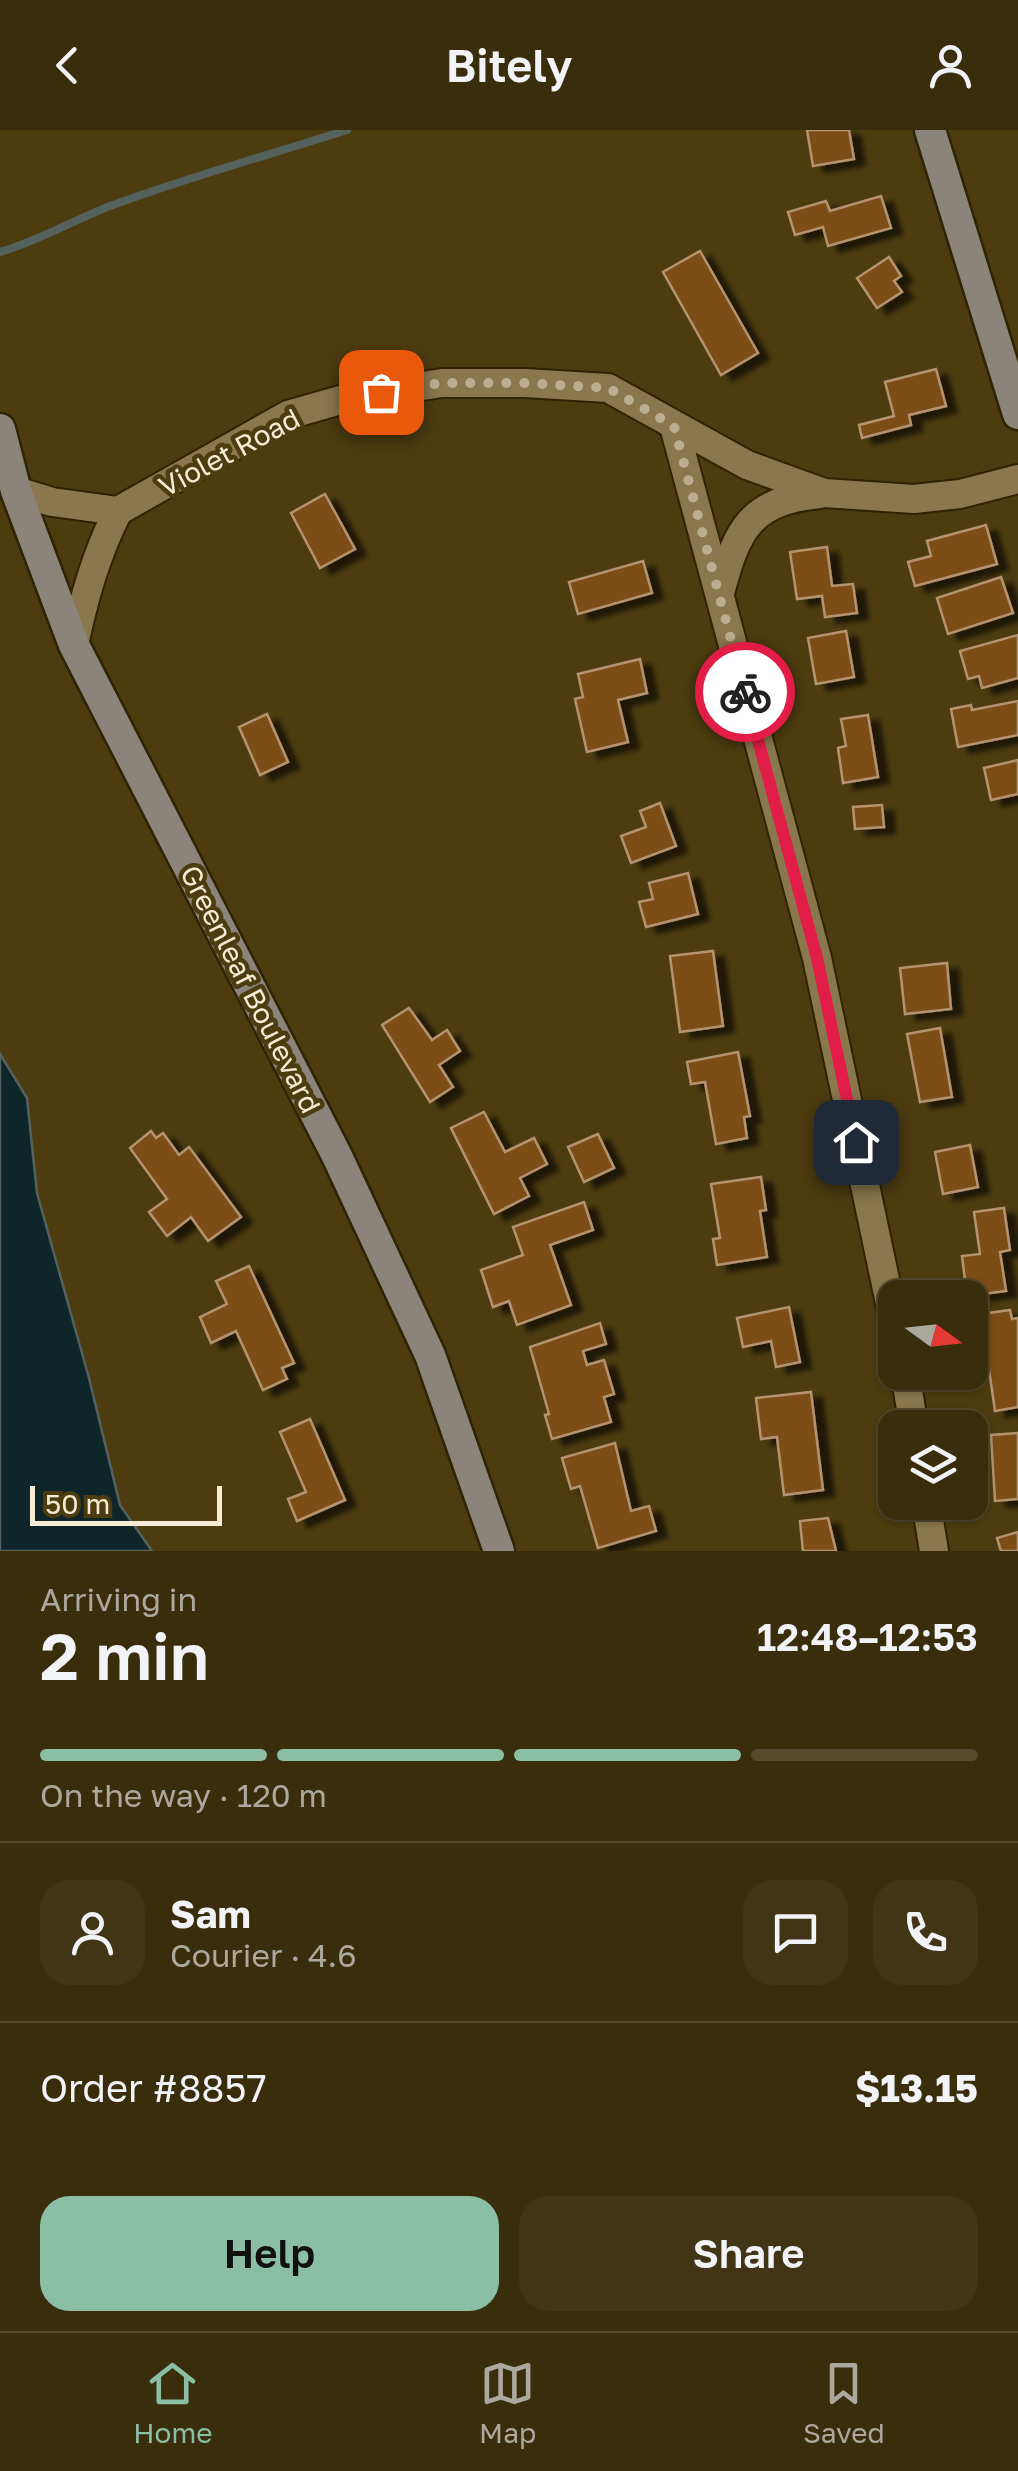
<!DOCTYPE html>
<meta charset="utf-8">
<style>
body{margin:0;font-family:"Golos Text",sans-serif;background:#413515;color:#f1f3f6;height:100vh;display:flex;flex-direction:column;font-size:38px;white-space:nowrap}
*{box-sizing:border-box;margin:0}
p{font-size:32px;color:#aba89d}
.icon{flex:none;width:55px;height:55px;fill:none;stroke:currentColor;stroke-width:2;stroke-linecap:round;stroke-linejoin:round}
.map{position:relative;height:1421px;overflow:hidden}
.sheet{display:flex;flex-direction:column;background:#3a2d0c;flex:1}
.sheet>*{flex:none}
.needle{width:65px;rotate:105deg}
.fabs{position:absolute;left:878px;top:1150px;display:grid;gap:20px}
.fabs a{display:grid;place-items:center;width:110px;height:110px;border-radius:20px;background:#3a2d0c;box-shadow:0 2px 8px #0004,0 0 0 2px #54492d;font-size:50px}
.scale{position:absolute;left:30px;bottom:25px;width:192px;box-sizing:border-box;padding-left:10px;border:5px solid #f6ecd5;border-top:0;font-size:28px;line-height:35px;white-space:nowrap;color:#f6ecd5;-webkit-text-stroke:8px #4d3c10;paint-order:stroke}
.pin{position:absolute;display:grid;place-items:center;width:85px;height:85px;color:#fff;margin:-42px;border-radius:20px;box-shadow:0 5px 15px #0006}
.courier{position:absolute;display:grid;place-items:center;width:100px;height:100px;margin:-50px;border:8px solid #e11d48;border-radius:50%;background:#fff;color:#222;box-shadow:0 2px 12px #0007}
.overview em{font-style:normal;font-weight:600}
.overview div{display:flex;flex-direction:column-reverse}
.overview{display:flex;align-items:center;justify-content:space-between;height:170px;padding:0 40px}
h1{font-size:65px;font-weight:600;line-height:75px}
.bar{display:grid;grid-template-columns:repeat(4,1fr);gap:15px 10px;align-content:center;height:120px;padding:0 40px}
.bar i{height:12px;border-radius:8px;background:#54492d}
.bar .selected{background:#8abfa5}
.bar p{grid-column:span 4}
.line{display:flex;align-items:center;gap:25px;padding:0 40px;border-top:2px solid #54492d}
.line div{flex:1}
.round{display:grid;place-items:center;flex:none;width:105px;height:105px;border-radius:30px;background:#413515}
.button{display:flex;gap:20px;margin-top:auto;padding:20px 40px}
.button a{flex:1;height:115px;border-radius:30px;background:#8abfa5;color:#111;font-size:40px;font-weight:600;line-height:115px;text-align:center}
.button a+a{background:#413515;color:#f1f3f6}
header{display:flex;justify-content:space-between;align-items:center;height:130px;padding:0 40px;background:#3a2d0c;font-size:45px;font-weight:600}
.dock{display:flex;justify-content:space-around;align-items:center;height:140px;border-top:2px solid #54492d;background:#3a2d0c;font-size:28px;color:#aba89d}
.dock a{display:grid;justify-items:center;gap:5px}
.dock .selected{color:#8abfa5}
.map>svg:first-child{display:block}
.water{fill:#0e262a;stroke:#54615d;stroke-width:2.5}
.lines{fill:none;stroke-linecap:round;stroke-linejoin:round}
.stream{stroke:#54615d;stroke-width:8}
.building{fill:#7b4d13;stroke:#b59370;stroke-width:2.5;filter:url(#shadow)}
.street-casing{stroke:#302303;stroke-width:32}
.secondary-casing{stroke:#302303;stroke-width:35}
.street{stroke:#8a774d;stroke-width:28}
.secondary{stroke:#8a847a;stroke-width:30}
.done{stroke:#bbae90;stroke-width:10;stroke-dasharray:0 18}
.route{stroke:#e11d48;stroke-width:12}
.labels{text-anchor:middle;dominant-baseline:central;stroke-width:9;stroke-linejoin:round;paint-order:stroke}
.street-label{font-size:28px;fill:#f6ecd5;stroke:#4d3c10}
</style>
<header><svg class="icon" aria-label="back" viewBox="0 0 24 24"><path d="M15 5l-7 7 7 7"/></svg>Bitely<svg class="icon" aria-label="person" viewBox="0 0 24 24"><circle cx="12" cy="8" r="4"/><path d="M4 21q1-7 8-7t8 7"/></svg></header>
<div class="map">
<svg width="1018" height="1421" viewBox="0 0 1018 1421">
<defs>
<filter id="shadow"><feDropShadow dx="11" dy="6" stdDeviation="2.5" flood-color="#0009"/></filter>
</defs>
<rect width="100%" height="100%" fill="#4d3c10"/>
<!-- water -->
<path class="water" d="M0 924 27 968 37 1063 89 1248 120 1375 152 1421H0Z"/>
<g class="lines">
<!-- stream -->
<path class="stream" d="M0 122C39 111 75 89 113 75 189 47 269 25 347 0"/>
</g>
<!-- building -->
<g class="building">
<path d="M807 0H849L854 29 813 36Z"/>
<path d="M881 66 891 98 828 116 823 97 795 105 788 82 826 71 830 81Z"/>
<path d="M700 121 758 223 721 245 663 142Z"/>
<path d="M889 127 901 146 894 151 902 162 877 178 857 148Z"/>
<path d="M936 239 946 276 909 285 911 295 862 308 859 295 894 286 885 252Z"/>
<path d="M325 364 355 419 320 438 291 383Z"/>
<path d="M986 395 997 434 915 456 908 432 931 426 927 411Z"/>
<path d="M827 417 832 456 853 454 857 483 825 487 822 466 797 469 790 422Z"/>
<path d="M643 431 652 463 578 484 569 452Z"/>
<path d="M1001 447 1013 483 948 504 937 468Z"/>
<path d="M846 501 854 547 816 554 808 508Z"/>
<path d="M1018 505V548L982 558 979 546 968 549 960 521Z"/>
<path d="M640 529 647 563 618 570 628 612 587 622 575 569 583 567 578 544Z"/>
<path d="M1018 571V605L958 617 951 579 971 575 972 580Z"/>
<path d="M267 584 288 632 260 645 239 597Z"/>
<path d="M868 585 878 647 843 653 838 618 846 616 841 589Z"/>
<path d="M1018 630V664L991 670 984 638Z"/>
<path d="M660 673 676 716 631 733 621 706 646 697 640 681Z"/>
<path d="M882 675 884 697 855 699 853 677Z"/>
<path d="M688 743 698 784 646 797 639 772 653 769 649 753Z"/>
<path d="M713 821 723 896 680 902 670 826Z"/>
<path d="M947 833 951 879 905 884 900 838Z"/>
<path d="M409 878 432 910 447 900 460 921 439 935 453 957 430 972 382 895Z"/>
<path d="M940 898 952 967 920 972 907 904Z"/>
<path d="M738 922 750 986 744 987 747 1008 716 1014 705 952 691 954 687 932Z"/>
<path d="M484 982 505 1022 534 1008 547 1034 520 1048 529 1066 494 1084 451 998Z"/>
<path d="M151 1001 156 1008 163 1003 179 1025 189 1017 241 1087 208 1111 191 1087 167 1106 149 1082 167 1069 130 1018Z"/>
<path d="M598 1004 614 1038 584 1052 568 1017Z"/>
<path d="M970 1015 978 1057 943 1064 935 1022Z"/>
<path d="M761 1047 766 1080 760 1081 767 1127 717 1135 713 1109 720 1108 711 1054Z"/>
<path d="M584 1072 593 1100 550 1115 571 1175 517 1195 509 1171 493 1177 481 1140 523 1125 513 1097Z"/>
<path d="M1004 1078 1010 1120 1000 1122 1006 1161 967 1166 962 1126 980 1124 974 1082Z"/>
<path d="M249 1136 294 1233 282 1238 287 1249 263 1260 236 1201 211 1213 200 1187 227 1174 216 1151Z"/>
<path d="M789 1177 800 1232 776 1237 771 1211 743 1217 737 1188Z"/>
<path d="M1010 1180 1012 1189 1018 1188V1277L995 1281 981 1184Z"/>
<path d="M600 1193 606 1214 583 1221 587 1235 604 1230 614 1264 604 1267 611 1292 552 1309 545 1285 549 1284 530 1217Z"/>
<path d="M811 1262 823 1360 784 1365 777 1307 761 1309 756 1268Z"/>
<path d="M310 1289 345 1370 297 1391 288 1369 306 1362 280 1302Z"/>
<path d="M1018 1303V1369L995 1371 991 1305Z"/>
<path d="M615 1313 631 1381 649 1376 656 1401 598 1418 580 1356 571 1359 562 1328Z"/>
<path d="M828 1388 836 1421H803L800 1391Z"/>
<path d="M1018 1402V1421H1001L997 1408Z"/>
</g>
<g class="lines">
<defs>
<g id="street">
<path d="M674 296 817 828 895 1197"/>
<path d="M16 361 52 372 118 381 288 285 351 267 442 253H525L608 258 747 335 824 363 914 369 960 364 1018 349"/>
<path d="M720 463C737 399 750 371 820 364"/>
<path d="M74 515C84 467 96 425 118 381"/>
<path d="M905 1242 914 1298"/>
<path d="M926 1372 934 1421"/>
</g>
<g id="secondary">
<path d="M930 0 1018 284"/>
<path d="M0 299 16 361 74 515 337 1026 430 1225 499 1421"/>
</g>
</defs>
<!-- street casing -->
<use href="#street" class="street-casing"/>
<!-- secondary casing -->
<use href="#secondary" class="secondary-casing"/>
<!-- street -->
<use href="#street" class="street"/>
<!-- secondary -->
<use href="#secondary" class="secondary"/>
</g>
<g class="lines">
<!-- done -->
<path class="done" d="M381 262 442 253H525L608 258 674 296 745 562"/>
<!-- route -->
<path class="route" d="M745 562 817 828 856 1012"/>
</g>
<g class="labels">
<!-- street labels -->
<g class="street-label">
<text transform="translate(229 322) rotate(-28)">Violet Road</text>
<text transform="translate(251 859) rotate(63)">Greenleaf Boulevard</text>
</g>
</g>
</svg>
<div class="fabs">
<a><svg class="needle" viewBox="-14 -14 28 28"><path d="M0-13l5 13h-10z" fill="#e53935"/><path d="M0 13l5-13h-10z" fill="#aba89d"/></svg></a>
<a><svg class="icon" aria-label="layers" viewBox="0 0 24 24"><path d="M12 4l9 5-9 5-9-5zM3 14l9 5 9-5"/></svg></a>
</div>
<div class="scale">50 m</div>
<div class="pin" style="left:381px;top:262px;background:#ea580c"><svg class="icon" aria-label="bag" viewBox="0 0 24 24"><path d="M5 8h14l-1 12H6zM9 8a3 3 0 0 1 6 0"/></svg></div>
<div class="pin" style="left:856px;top:1012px;background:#1f2937"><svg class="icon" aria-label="home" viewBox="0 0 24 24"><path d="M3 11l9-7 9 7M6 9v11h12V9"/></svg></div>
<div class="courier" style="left:745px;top:562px"><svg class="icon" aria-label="bike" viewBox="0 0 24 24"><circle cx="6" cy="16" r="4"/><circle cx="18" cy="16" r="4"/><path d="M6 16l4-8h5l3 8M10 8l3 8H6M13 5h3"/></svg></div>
</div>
<section class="sheet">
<div class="overview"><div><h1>2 min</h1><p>Arriving in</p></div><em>12:48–12:53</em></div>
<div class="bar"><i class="selected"></i><i class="selected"></i><i class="selected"></i><i></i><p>On the way · 120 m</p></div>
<div class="line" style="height:180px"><a class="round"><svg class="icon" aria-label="person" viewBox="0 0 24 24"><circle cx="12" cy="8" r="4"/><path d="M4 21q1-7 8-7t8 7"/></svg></a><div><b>Sam</b><p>Courier · 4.6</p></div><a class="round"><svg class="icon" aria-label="chat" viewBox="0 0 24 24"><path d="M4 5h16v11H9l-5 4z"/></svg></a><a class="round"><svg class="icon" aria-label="phone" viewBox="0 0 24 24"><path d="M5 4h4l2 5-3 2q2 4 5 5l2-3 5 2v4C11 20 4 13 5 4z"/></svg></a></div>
<div class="line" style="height:130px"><div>Order #8857</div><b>$13.15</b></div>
<div class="button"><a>Help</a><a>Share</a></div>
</section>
<nav class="dock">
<a class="selected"><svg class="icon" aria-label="home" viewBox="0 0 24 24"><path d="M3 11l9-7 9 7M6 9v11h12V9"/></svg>Home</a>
<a><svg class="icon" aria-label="map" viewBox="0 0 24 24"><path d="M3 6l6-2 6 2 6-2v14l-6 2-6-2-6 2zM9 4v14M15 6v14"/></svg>Map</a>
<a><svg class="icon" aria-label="saved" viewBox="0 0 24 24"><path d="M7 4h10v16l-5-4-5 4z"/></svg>Saved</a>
</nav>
